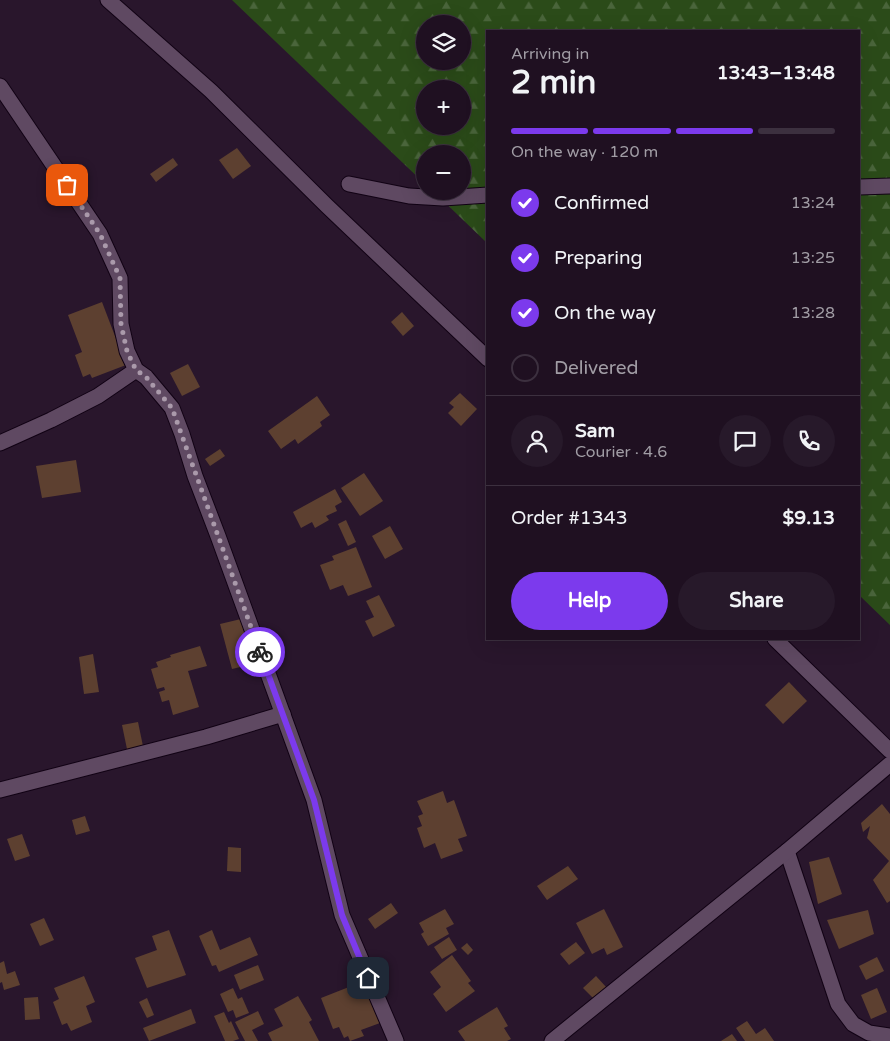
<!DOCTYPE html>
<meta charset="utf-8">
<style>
body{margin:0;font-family:"Varela Round",sans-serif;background:#27192a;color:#f1f3f6;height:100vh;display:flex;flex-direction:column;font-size:19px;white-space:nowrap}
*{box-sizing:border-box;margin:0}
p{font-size:16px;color:#a19da5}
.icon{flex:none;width:28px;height:28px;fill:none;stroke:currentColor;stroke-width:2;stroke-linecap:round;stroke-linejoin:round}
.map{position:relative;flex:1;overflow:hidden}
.details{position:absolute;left:486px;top:30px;width:374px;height:610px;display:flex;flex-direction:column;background:#1f1021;border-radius:0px;box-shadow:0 5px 20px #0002,0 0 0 1px #3c303f}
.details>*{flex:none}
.tools{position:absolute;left:416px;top:15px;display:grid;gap:10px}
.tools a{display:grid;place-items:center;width:55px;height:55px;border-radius:50%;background:#1f1021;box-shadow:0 5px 20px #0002,0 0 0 1px #3c303f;font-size:25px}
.pin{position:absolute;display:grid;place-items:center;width:42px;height:42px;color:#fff;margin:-21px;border-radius:10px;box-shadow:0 2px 8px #0006}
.courier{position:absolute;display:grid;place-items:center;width:50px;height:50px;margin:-25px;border:4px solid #7c3aed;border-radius:50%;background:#fff;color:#222;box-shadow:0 1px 6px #0007}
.summary em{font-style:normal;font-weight:700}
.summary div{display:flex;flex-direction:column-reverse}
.summary{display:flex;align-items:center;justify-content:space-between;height:85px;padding:0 25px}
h1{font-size:32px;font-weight:700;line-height:38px}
.bar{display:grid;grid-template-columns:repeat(4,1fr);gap:8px 5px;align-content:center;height:60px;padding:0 25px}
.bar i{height:6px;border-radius:4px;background:#3c303f}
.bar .on{background:#7c3aed}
.bar p{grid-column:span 4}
.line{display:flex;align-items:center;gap:12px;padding:0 25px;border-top:1px solid #3c303f}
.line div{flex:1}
.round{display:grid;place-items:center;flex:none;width:52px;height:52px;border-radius:26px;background:#27192a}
ol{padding:0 25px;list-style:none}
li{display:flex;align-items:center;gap:15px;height:55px}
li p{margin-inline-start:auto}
li .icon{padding:5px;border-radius:50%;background:#7c3aed;color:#fff;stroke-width:4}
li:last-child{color:#a19da5}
li i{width:28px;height:28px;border:2px solid #3c303f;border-radius:50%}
.cta{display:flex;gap:10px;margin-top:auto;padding:10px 25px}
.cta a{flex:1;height:58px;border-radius:30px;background:#7c3aed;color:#fff;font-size:20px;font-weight:700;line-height:58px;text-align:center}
.cta a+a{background:#27192a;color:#f1f3f6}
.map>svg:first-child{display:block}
.forest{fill:url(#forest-firs);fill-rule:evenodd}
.building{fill:#5d4030}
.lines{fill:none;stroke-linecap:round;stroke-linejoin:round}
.minor-casing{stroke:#110214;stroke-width:17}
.minor{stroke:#5f4962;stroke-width:15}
.done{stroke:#aa9aab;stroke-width:5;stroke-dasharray:0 9}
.route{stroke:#7c3aed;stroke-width:6}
</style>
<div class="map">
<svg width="890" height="1041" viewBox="0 0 890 1041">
<defs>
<pattern id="forest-firs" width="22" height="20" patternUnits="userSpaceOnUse" patternTransform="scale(1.25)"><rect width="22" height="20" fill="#2b4b19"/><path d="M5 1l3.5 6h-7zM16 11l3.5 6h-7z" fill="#4a653b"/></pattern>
</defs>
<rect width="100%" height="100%" fill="#29162c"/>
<!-- forest -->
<path class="forest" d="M232 0H890V625L859 595V31H488L487 243 433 191H462V154H425V184ZM425 24H462V61H425ZM425 89H462V126H425Z"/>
<!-- building -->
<g class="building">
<path d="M237 148 251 166 233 179 219 160Z"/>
<path d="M173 158 178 165 156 182 150 174Z"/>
<path d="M102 302 126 365 92 378 90 374 83 377 75 355 82 352 68 315Z"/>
<path d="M402 312 414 326 403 336 391 322Z"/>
<path d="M188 364 200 387 182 396 170 373Z"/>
<path d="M460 393 477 409 461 426 448 413 454 407 449 403Z"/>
<path d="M317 396 330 415 320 422 322 426 298 444 295 439 281 449 268 431Z"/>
<path d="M220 449 225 456 210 466 205 459Z"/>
<path d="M76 460 81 492 42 498 36 466Z"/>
<path d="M364 473 383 501 360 516 341 488Z"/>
<path d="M335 489 342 502 335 506 337 511 326 516 329 520 315 528 312 522 301 528 293 512Z"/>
<path d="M346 520 356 542 348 546 338 524Z"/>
<path d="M390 526 403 549 385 559 372 536Z"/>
<path d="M356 547 372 587 348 596 343 585 330 590 320 565 334 560 332 556Z"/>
<path d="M379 595 395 626 373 637 365 621 374 617 366 601Z"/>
<path d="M241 619 253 664 232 669 220 624Z"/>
<path d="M200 646 207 666 188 671 199 707 173 715 169 700 162 702 159 692 165 690 164 687 157 689 151 669 158 667 156 662 171 657 170 655Z"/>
<path d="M93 654 99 692 84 694 79 657Z"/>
<path d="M789 682 807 701 783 724 765 705Z"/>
<path d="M138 722 144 751 128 754 122 725Z"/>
<path d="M443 791 447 803 454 800 467 836 458 839 463 851 441 859 435 843 424 848 417 828 422 826 418 816 423 814 417 801Z"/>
<path d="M882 804 890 814V901L887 903 873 880 889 861 867 838 870 826 863 832 861 823Z"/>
<path d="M85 816 90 831 76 835 72 820Z"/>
<path d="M22 834 30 856 15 861 7 839Z"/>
<path d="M228 847 241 848V872L227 871Z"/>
<path d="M829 857 842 894 818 904 809 862Z"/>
<path d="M568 866 578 879 547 900 537 886Z"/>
<path d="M391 903 398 913 375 929 368 919Z"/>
<path d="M445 909 454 924 446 928 449 934 428 946 421 934 424 932 419 923Z"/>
<path d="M604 909 623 947 607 955 604 948 592 954 576 923Z"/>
<path d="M868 910 874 934 839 949 827 920Z"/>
<path d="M44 918 54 940 40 946 30 924Z"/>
<path d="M169 930 186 975 147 988 135 958 157 950 152 936Z"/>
<path d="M212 930 220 950 250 937 258 955 219 972 216 965 212 966 199 936Z"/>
<path d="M449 937 457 950 442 959 434 947Z"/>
<path d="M576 942 585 953 569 965 560 954Z"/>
<path d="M467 943 473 950 468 955 461 948Z"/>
<path d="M452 955 471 981 468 983 475 991 446 1012 433 994 441 987 430 972Z"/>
<path d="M877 957 884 971 866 980 859 966Z"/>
<path d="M4 961 7 974 15 971 20 985 4 990 2 982 0 983V963Z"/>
<path d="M258 965 264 980 240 990 234 975Z"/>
<path d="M84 976 95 1002 86 1006 92 1022 71 1031 67 1023 62 1025 53 1002 59 999 54 988Z"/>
<path d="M596 976 607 988 594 999 583 988Z"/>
<path d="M354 985 358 994 366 991 380 1023 361 1030 364 1036 350 1041 348 1036 344 1038 339 1027 333 1029 321 998Z"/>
<path d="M233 988 238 999 242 997 249 1013 236 1018 233 1010 228 1012 220 994Z"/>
<path d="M877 988 887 1012 871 1019 861 995Z"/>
<path d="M298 996 312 1020 309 1022 319 1041H272L268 1033 283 1026 274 1009Z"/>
<path d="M38 997 40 1019 25 1020 24 998Z"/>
<path d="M147 998 154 1015 147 1018 139 1002Z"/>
<path d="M497 1007 508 1026 504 1028 511 1039 507 1041H465L458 1031Z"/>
<path d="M191 1009 196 1023 149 1041 143 1028Z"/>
<path d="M258 1011 264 1024 252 1030 258 1041H245L235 1022Z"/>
<path d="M224 1012 229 1023 231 1021 239 1039 233 1041H225L214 1016Z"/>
<path d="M747 1021 756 1034 765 1028 774 1041H745L736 1028Z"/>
<path d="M732 1034 737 1041H721Z"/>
</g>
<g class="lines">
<defs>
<g id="minor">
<path d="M108 0 211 91 327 206 488 359"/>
<path d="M0 86 100 234 120 278 121 324 127 351 136 370 146 377 172 408 182 434 195 476 218 536 314 800 342 915 396 1041"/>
<path d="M349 184 409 196 443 198 488 195"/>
<path d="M859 187 890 186"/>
<path d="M0 443 51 420 98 396 136 370"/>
<path d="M775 639 890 751"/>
<path d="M0 790 206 737 283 714"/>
<path d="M787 851 838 1004 853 1024 869 1033 890 1036"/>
<path d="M552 1041 787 851 890 764"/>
</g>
</defs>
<!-- minor casing -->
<use href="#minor" class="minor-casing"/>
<!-- minor -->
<use href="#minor" class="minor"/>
</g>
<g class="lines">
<!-- done -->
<path class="done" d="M67 185 100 234 120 278 121 324 127 351 133 364 136 370 146 377 172 408 260 652"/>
<!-- route -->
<path class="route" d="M260 652 314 800 342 915 368 978"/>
</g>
</svg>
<div class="tools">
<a><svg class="icon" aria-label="layers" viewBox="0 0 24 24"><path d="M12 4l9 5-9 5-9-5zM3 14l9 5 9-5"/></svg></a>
<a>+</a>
<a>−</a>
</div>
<div class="pin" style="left:67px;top:185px;background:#ea580c"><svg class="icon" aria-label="bag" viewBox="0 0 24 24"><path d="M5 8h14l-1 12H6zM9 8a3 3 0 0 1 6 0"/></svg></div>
<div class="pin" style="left:368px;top:978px;background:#1f2937"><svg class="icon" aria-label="home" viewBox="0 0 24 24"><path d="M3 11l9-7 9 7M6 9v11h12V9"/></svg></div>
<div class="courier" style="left:260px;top:652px"><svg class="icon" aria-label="bike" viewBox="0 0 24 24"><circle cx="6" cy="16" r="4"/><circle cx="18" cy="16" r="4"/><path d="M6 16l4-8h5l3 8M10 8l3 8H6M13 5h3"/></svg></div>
<section class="details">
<div class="summary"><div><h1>2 min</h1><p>Arriving in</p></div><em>13:43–13:48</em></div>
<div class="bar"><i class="on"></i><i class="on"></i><i class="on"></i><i></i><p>On the way · 120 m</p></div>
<ol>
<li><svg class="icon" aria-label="check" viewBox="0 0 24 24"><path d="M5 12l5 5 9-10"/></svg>Confirmed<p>13:24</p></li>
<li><svg class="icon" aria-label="check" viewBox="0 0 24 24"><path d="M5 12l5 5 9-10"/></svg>Preparing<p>13:25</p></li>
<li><svg class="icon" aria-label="check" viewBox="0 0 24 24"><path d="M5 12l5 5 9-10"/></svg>On the way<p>13:28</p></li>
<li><i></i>Delivered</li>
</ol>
<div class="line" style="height:90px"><a class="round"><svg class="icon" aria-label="person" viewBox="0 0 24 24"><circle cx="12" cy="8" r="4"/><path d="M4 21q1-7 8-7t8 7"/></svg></a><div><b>Sam</b><p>Courier · 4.6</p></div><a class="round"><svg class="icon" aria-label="chat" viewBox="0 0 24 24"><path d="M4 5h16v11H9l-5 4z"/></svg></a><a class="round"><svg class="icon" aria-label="phone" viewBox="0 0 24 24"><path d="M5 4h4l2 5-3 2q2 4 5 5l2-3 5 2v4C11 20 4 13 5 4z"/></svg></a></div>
<div class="line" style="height:65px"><div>Order #1343</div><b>$9.13</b></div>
<div class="cta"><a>Help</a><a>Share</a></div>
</section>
</div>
